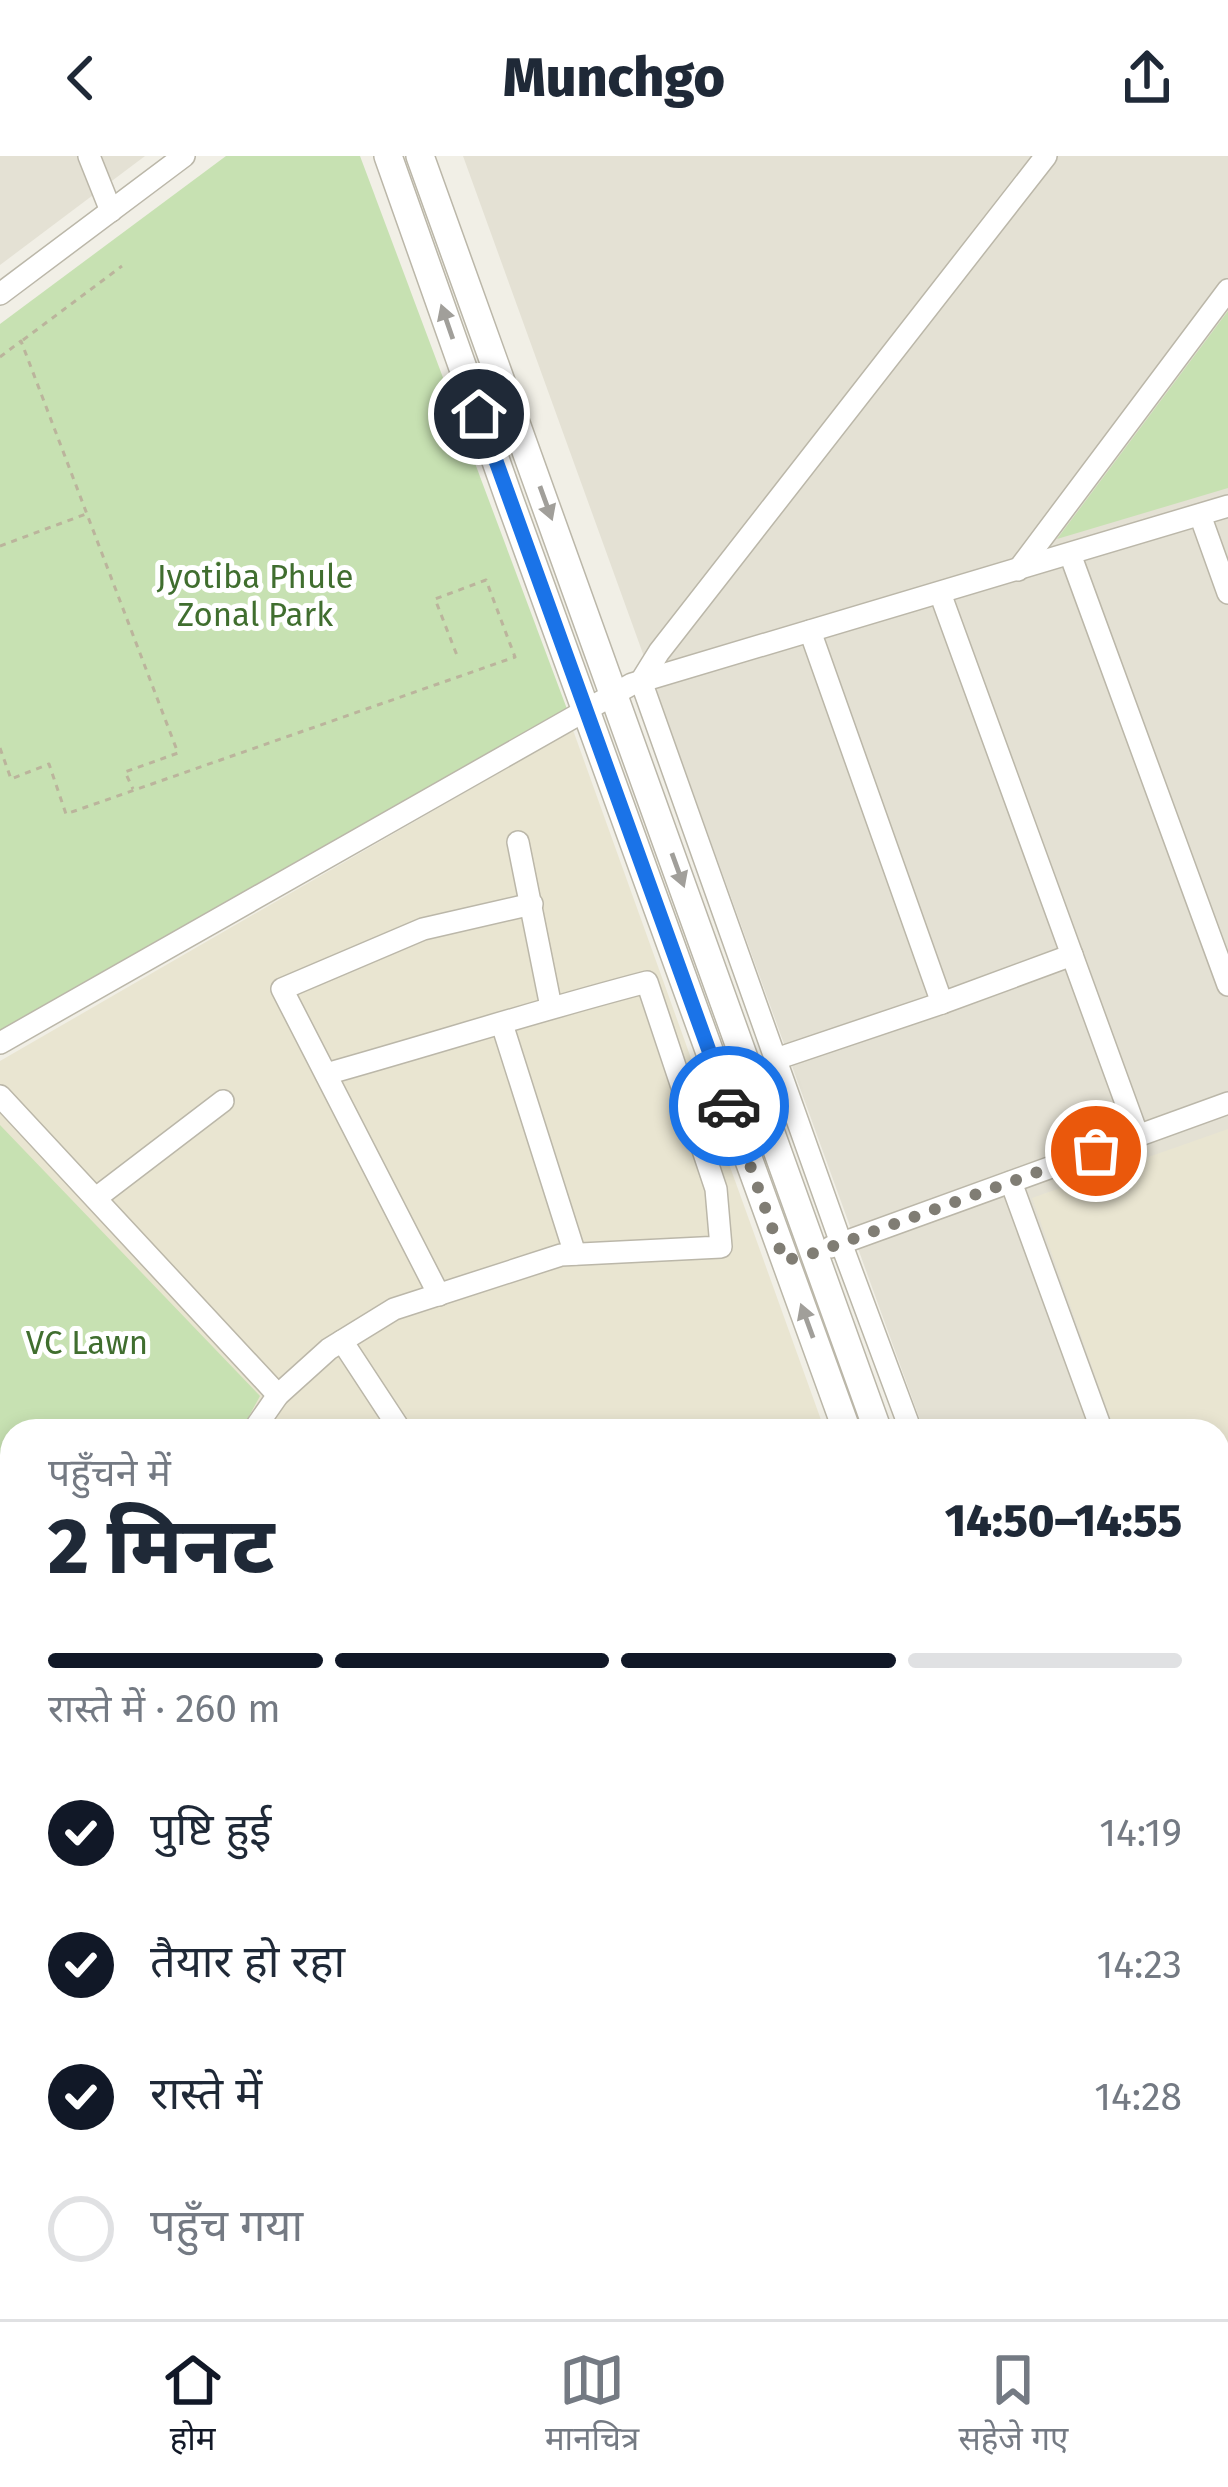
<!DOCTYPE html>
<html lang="hi">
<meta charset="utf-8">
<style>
body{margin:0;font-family:"Fira Sans","Noto Sans Devanagari",sans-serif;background:#f6f6f7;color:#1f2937;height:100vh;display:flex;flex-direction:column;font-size:45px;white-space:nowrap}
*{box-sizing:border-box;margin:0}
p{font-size:39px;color:#747a83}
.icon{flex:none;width:66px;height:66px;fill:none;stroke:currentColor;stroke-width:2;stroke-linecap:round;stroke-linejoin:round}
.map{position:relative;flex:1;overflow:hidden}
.sheet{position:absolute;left:0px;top:1263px;width:1230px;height:900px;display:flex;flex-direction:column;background:#fff;border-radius:36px 36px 0 0;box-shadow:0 6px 18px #0003}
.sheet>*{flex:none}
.pin{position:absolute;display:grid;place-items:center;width:102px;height:102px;color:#fff;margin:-51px;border:6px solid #fff;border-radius:50%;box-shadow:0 3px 12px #0007}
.courier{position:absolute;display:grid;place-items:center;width:120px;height:120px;margin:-60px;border:9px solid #1a73e8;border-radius:50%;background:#fff;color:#222;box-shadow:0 3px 15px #0007}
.summary em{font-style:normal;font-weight:800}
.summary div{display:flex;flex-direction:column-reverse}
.summary{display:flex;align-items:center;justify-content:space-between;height:204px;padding:0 48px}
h1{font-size:78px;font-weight:800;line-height:90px}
.bar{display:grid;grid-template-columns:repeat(4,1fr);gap:18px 12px;align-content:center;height:144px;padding:0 48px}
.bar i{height:15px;border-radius:9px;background:#e0e1e3}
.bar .selected{background:#111827}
.bar p{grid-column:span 4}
ol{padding:0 48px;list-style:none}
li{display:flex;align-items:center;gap:36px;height:132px}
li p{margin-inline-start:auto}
li .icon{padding:12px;border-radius:50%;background:#111827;color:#fff;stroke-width:4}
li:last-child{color:#747a83}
li i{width:66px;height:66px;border:6px solid #e0e1e3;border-radius:50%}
header{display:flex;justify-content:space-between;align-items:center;height:156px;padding:0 48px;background:#fff;font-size:54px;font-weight:800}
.tab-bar{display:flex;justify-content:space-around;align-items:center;height:168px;border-top:3px solid #e0e1e3;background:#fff;font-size:33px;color:#747a83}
.tab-bar a{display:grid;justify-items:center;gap:6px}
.tab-bar .selected{color:#111827}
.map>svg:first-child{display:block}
.residential{fill:#e4e1d4}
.education{fill:#e9e5d1}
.green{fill:#c7e1b2}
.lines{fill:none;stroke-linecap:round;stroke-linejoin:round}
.stream{stroke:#a7c6e8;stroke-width:6}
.minor-casing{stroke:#bbb7a9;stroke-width:24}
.tertiary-casing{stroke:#bbb7a9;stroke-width:30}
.path{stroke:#bbb49c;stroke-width:3;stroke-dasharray:6 6;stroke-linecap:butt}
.minor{stroke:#fff;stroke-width:21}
.tertiary{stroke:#fff;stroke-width:27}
.oneway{fill:#a19f9a}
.done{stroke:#807d74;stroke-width:12;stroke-dasharray:0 21.6}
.route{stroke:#1a73e8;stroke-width:15}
.labels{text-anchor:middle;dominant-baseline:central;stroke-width:10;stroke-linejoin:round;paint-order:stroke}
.park-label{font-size:33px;fill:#406e2f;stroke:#fff}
</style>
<header><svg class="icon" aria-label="back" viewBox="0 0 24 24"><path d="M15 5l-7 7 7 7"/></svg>Munchgo<svg class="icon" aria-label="share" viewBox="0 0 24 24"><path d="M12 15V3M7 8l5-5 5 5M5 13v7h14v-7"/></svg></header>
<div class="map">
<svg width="1228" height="2163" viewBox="0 0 1228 2163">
<rect width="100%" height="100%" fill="#f1efe6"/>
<!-- residential -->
<g class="residential">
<path d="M0 0H145L0 109Z"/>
<path d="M463 0H1228V2115L1218 2087V1275H924Z"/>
<path d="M0 1883 12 1931V2151H71L74 2163H0Z"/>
</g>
<!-- education -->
<g class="education">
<path d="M573 574 825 1275H12V1576L0 1530V905Z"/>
<path d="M1228 973V1398L1218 1402V1275H1115L1032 1042Z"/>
<path d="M163 2151H1130L1135 2163H166Z"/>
</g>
<!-- green -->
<g class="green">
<path d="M226 0H360L567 553 0 877V168Z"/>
<path d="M1228 155V332L1057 383Z"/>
<path d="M0 969 260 1240 241 1275H12V1377L0 1374Z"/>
<path d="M0 2000 12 2047V2119L0 2122Z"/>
<path d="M531 2151H737L741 2163H535Z"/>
</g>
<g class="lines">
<!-- stream -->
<g class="stream">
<path d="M0 1939 12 1987"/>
<path d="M53 2151 56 2163"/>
<path d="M1142 2151 1147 2163"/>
</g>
<defs>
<g id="minor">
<path d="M89 0 111 55"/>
<path d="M0 138 184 0"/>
<path d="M1200 359 1228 437"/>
<path d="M1070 398 1228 829"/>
<path d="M1018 414 1228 134"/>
<path d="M940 437 1138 980"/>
<path d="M810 475 942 847"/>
<path d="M518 686 551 851"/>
<path d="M502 868 575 1098"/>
<path d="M0 887 632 528 1228 350"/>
<path d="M776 903 942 847 1072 799"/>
<path d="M0 940 278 1239"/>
<path d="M1011 1026 1102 1275"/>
<path d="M96 1042 223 945"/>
<path d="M831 1091 1228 947"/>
<path d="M439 1139 282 833 423 773 532 748"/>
<path d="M342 1185 401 1275"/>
<path d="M253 1275 278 1239 329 1193 394 1153 561 1099 721 1091 716 1033 647 826C539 854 433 888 326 918"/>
<path d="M911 1275 841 1087 641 525 659 496 1046 0"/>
<path d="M0 1387 12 1390"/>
<path d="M1218 1413 1228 1410"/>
<path d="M0 1420 12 1423"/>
<path d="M1218 1595 1224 1611"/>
<path d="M1218 1813 1228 1809"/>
<path d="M1218 2121 1228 2148"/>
<path d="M0 2133 12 2130"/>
</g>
<g id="tertiary">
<path d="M388 0 510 345 847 1275"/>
<path d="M420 0 878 1275"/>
<path d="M0 1610 12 1657"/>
<path d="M0 1768 12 1814"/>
<path d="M100 2151 104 2163"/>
<path d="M140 2151 143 2163"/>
<path d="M1168 2151 1172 2163"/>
<path d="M1197 2151 1202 2163"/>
</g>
</defs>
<!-- minor casing -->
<use href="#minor" class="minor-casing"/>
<!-- tertiary casing -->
<use href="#tertiary" class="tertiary-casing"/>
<!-- path -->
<g class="path">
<path d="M23 184 122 110"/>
<path d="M0 201 21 185 178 597 125 616 133 633"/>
<path d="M0 390 86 358"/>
<path d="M0 592 11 623 49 608 66 658 515 501 486 424 435 443 458 502"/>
</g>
<!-- minor -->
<use href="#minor" class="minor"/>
<!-- tertiary -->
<use href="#tertiary" class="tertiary"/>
</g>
<!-- one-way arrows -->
<defs><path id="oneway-solid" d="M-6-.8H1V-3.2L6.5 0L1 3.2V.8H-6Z" transform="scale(3)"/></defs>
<g class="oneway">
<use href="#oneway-solid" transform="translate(447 166) rotate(-109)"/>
<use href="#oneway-solid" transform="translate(546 347) rotate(70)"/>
<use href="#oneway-solid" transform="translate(678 714) rotate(70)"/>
<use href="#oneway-solid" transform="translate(807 1165) rotate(-110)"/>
</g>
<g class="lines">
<!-- done -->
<path class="done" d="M729 950 784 1105 814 1097 1096 995"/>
<!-- route -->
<path class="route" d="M479 258 729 950"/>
</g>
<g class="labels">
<!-- park labels -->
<g class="park-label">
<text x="255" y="421">Jyotiba Phule<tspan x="255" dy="38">Zonal Park</tspan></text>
<text x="87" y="1187">VC Lawn</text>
</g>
</g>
</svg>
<div class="pin" style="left:1096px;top:995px;background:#ea580c"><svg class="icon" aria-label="bag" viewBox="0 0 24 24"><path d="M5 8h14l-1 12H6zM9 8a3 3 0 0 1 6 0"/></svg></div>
<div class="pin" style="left:479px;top:258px;background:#1f2937"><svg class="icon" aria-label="home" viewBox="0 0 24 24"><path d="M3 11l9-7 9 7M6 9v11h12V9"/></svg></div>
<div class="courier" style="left:729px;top:950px"><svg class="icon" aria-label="car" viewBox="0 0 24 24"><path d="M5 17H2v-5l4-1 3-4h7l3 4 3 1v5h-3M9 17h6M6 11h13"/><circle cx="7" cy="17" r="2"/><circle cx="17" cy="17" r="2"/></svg></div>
<section class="sheet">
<div class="summary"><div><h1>2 मिनट</h1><p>पहुँचने में</p></div><em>14:50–14:55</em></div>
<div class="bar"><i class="selected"></i><i class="selected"></i><i class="selected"></i><i></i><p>रास्ते में · 260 m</p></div>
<ol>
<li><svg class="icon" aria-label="check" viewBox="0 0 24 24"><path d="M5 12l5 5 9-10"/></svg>पुष्टि हुई<p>14:19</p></li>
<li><svg class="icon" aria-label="check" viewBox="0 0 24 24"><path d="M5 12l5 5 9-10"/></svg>तैयार हो रहा<p>14:23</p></li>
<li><svg class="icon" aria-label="check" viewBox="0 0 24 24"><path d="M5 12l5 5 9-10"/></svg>रास्ते में<p>14:28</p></li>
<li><i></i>पहुँच गया</li>
</ol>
</section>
</div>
<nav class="tab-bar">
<a class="selected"><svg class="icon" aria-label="home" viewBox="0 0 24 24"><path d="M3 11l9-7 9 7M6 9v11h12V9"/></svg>होम</a>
<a><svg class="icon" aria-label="map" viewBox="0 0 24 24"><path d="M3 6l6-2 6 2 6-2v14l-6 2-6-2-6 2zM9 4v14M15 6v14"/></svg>मानचित्र</a>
<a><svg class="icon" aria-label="saved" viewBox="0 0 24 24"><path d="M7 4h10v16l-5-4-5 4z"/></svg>सहेजे गए</a>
</nav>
